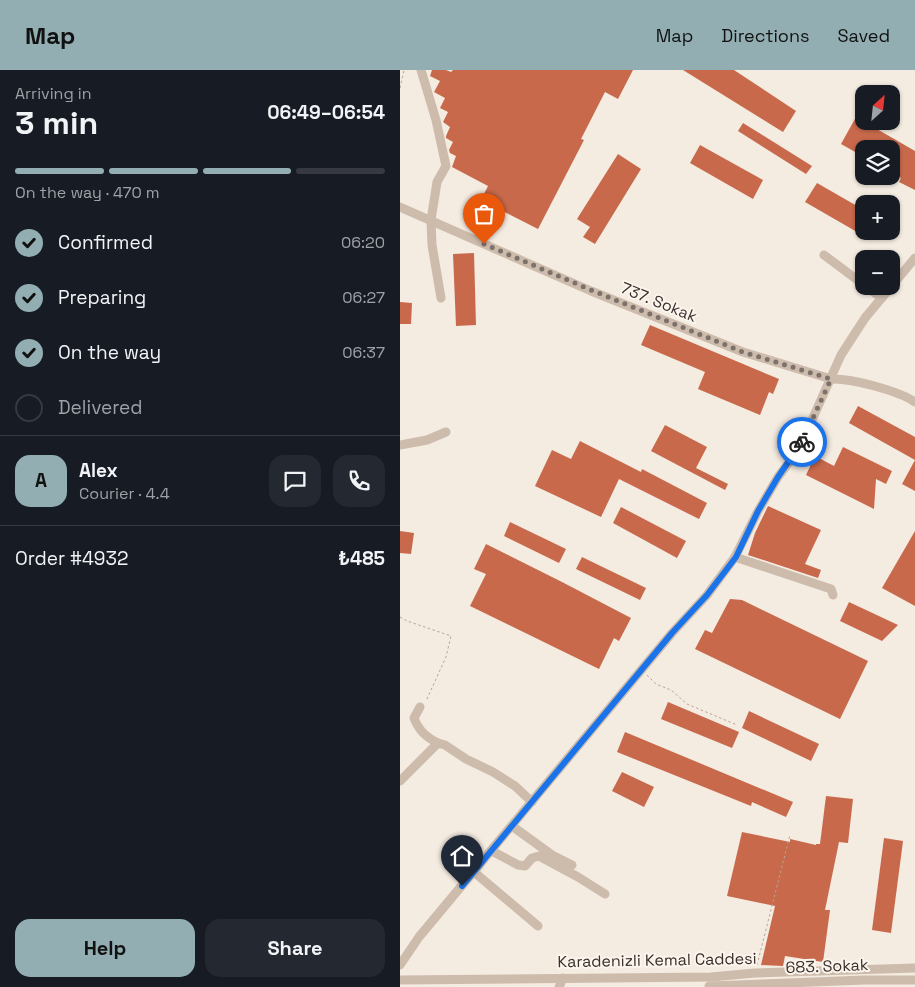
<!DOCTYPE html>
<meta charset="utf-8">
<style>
body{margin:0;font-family:"Space Grotesk",sans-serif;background:#242831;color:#f1f3f6;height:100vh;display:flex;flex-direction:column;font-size:19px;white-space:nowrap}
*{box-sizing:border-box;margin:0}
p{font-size:16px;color:#9ea1a6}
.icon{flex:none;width:28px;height:28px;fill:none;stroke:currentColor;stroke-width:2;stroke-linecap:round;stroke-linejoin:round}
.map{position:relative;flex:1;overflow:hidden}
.side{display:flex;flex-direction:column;background:#171b24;width:400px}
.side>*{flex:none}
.needle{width:32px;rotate:27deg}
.controls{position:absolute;left:455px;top:15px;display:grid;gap:10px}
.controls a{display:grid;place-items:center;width:45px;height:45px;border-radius:10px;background:#171b24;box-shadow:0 1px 4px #0004;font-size:25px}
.pin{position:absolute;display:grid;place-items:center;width:42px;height:42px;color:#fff;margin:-51px -21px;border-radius:50% 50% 50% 0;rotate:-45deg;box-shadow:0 0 5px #0007}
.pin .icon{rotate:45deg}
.courier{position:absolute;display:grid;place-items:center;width:50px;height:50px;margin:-25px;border:4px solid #1a73e8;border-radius:50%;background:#fff;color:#222;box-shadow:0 1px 6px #0007}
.headline em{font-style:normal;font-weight:700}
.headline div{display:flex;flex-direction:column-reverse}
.headline{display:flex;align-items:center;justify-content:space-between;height:85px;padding:0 15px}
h1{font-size:32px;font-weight:700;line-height:38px}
.bar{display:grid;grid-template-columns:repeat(4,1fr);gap:8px 5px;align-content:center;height:60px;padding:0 15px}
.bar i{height:6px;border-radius:4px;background:#363941}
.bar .current{background:#92aeb2}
.bar p{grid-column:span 4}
.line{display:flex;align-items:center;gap:12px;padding:0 15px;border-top:1px solid #363941}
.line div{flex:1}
.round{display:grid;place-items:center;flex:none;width:52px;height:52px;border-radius:15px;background:#242831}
ol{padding:0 15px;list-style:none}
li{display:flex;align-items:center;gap:15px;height:55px}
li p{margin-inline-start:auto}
li .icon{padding:5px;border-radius:50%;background:#92aeb2;color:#111;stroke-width:4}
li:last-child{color:#9ea1a6}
li i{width:28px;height:28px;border:2px solid #363941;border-radius:50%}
.primary-button{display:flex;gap:10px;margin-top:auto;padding:10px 15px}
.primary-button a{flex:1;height:58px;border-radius:15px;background:#92aeb2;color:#111;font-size:20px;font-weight:700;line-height:58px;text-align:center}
.primary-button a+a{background:#242831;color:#f1f3f6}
header{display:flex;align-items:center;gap:30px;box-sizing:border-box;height:70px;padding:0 25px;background:#92aeb2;color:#111}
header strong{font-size:24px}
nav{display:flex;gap:28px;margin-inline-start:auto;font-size:18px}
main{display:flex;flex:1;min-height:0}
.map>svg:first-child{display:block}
.building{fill:#c8694b}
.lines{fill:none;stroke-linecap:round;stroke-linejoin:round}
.path{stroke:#b9a596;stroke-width:1;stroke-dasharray:2.5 2.5;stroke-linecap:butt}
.minor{stroke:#cdbbac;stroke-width:9}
.done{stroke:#7c716b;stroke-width:5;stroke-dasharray:0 9}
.route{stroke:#1a73e8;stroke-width:6}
.labels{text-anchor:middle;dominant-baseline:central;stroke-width:4;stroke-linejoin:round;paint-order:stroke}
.street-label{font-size:16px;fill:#3b302b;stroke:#fbf5ee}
</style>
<header>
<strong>Map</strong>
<nav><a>Map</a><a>Directions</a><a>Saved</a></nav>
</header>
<main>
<section class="side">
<div class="headline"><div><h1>3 min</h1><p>Arriving in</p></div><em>06:49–06:54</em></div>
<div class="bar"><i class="current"></i><i class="current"></i><i class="current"></i><i></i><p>On the way · 470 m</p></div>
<ol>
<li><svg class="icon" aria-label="check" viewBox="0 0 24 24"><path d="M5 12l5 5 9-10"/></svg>Confirmed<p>06:20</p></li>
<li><svg class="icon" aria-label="check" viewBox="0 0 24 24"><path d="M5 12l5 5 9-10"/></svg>Preparing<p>06:27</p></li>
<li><svg class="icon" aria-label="check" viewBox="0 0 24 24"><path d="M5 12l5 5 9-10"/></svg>On the way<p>06:37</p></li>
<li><i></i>Delivered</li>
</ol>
<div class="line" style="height:90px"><b class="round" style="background:#92aeb2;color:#111">A</b><div><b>Alex</b><p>Courier · 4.4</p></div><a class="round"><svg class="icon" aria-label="chat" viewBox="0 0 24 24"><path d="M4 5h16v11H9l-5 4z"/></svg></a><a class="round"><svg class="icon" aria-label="phone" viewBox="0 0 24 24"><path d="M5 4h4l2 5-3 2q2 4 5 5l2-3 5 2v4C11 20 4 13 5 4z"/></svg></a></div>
<div class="line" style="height:65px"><div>Order #4932</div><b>₺485</b></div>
<div class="primary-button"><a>Help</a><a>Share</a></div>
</section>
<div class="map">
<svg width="515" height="917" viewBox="0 0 515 917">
<rect width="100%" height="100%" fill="#f4ebe1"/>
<!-- building -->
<g class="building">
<path d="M32 0H46L51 2 53 0H233L218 29 205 22 181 69 184 70 138 159 81 130 88 116 52 97 56 86 50 83 49 80 53 72 46 68V66L50 57 43 52 48 42 40 38 45 28 34 22 40 11 30 6Z"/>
<path d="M283 0H334L396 41 383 62Z"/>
<path d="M456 47 515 81V120L499 112 501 108 491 103V79H464V87L441 74Z"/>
<path d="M343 53 412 96 406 104 338 61Z"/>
<path d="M300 75 363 110 353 129 290 93Z"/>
<path d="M218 84 241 99 195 174 183 167 190 157 177 149Z"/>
<path d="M417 113 464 140V166L405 132Z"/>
<path d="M74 183 76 255 56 256 53 184Z"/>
<path d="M0 232 12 233 11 254H0Z"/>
<path d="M250 255 379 309 373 324 369 322 360 345 298 319 305 302 241 275Z"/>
<path d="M458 336 515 367V421L502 414 515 390 449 353Z"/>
<path d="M265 355 307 377 296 398 328 414 325 420 251 381Z"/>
<path d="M180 371 241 402 242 399 307 433 299 449 219 409 201 447 135 416 152 380 171 389Z"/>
<path d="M443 377 492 401 486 414 476 409 474 439 406 405 415 386 434 396Z"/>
<path d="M368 436 421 460 405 494 421 500 418 508 348 485 355 463Z"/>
<path d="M221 437 286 471 277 488 213 453Z"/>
<path d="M110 452 166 479 159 493 104 466Z"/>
<path d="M0 461 14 463 11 484 0 483Z"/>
<path d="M515 461V536L482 518Z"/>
<path d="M86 474 162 512 231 548 219 571 214 568 199 599 70 536 86 504 74 499Z"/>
<path d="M182 487 246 518 240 530 176 499Z"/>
<path d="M330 529 342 530 468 591 440 649 295 579 305 560 312 563Z"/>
<path d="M449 532 498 555 482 571 440 551Z"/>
<path d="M268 632 339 662 332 678 261 649Z"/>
<path d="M349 641 419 674 411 691 342 658Z"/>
<path d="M225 662 393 732 386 747 352 732 351 736 217 682Z"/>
<path d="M222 702 254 717 244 737 212 721Z"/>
<path d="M426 726 453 729 448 773 439 772 425 840H430L423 892 385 886 383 896 361 895 375 836 327 826 342 762 390 772V769L416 775V774H420Z"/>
<path d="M484 768 503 771 491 863 472 860Z"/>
</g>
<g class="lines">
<!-- path -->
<g class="path">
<path d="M0 18 4 0"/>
<path d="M0 547 7 551 51 566 46 587 26 631"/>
<path d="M247 605 256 614 271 620 287 634 337 655"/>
<path d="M357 895 390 765"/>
</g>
<!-- minor -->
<g class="minor">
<path d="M21 0 36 50 46 96 37 112 31 150 32 175 41 228"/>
<path d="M0 137 191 221 343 282 431 309C451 308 499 321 515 332"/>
<path d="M424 185 464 215"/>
<path d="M465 216 482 228"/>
<path d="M0 375 27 370 46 362"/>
<path d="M335 487 431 519 433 525"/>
<path d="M20 637 14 648C19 661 26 667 38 673"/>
<path d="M0 711 38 673 45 675 66 689 93 702 115 716 132 732"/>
<path d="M112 756 152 785 172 795"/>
<path d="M92 781 118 795 125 796 132 788 139 786 178 807 205 824"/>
<path d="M74 802 138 856"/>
<path d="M0 895 19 867 272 563 307 525 335 487 358 441 378 407 399 379 441 285 465 248 515 188"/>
<path d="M0 910 311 907 355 903 515 898"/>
<path d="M309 916 465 910H515"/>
<path d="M159 917 163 908"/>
</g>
</g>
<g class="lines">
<!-- done -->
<path class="done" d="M84 174 191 220 343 282 431 309 402 372"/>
<!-- route -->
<path class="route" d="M62 816 272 563 307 525 336 487 358 441 378 407 402 372"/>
</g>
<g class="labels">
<!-- street labels -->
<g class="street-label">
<text transform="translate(259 232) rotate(22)">737. Sokak</text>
<text transform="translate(257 890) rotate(-1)">Karadenizli Kemal Caddesi</text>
<text transform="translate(427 896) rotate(-2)">683. Sokak</text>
</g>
</g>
</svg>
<div class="controls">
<a><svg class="needle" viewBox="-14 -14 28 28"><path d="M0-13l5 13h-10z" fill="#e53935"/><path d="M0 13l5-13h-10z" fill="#9ea1a6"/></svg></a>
<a><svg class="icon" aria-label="layers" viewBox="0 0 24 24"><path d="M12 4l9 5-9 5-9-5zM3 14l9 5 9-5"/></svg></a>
<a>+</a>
<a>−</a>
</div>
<div class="pin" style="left:84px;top:174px;background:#ea580c"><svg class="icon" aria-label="bag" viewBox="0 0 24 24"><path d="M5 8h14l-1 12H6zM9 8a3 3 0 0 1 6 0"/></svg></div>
<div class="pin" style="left:62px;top:816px;background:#1f2937"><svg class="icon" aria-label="home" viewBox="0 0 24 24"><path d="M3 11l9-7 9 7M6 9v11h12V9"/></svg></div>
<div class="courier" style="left:402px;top:372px"><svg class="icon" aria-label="bike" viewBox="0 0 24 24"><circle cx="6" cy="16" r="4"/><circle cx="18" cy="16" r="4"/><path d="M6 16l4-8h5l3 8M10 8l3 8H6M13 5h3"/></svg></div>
</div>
</main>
